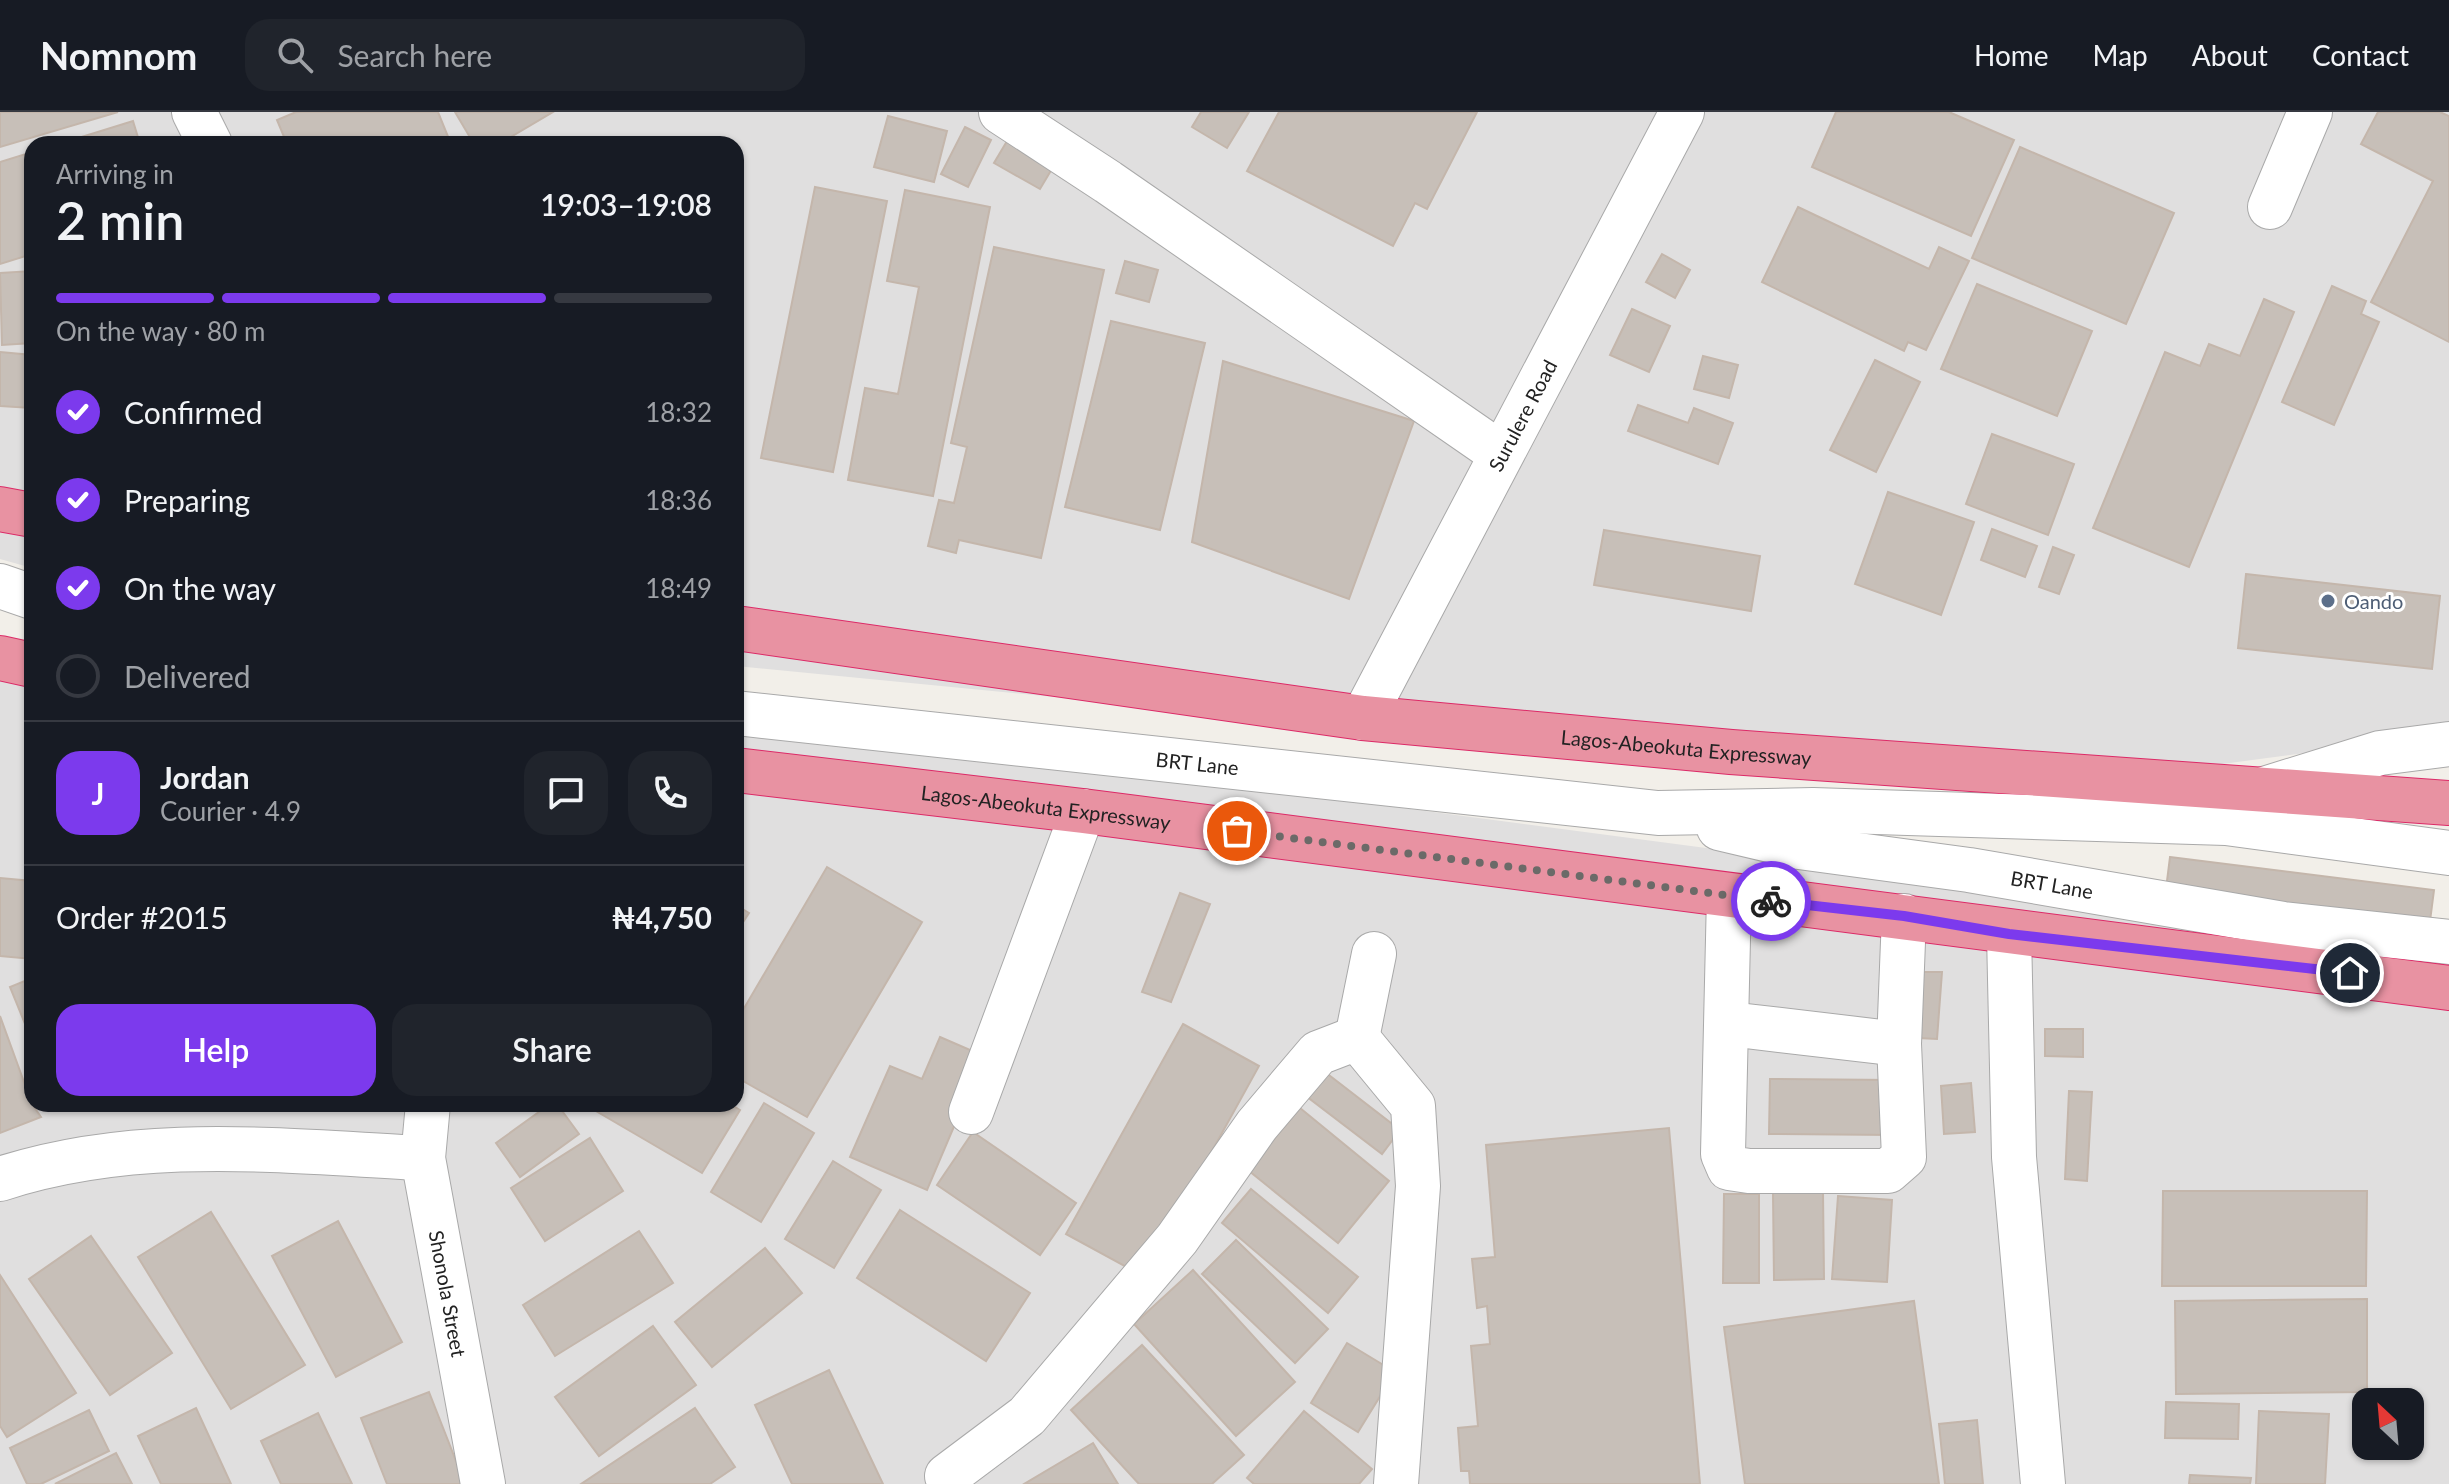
<!DOCTYPE html>
<meta charset="utf-8">
<style>
body{margin:0;font-family:Lato,sans-serif;background:#20242c;color:#f1f3f6;height:100vh;display:flex;flex-direction:column;font-size:30px;white-space:nowrap}
*{box-sizing:border-box;margin:0}
p{font-size:26px;color:#9ea1a6}
.icon{flex:none;width:44px;height:44px;fill:none;stroke:currentColor;stroke-width:2;stroke-linecap:round;stroke-linejoin:round}
.map{position:relative;flex:1;overflow:hidden}
.details{position:absolute;left:24px;top:24px;width:720px;height:976px;display:flex;flex-direction:column;background:#171b24;border-radius:24px;box-shadow:0 2px 6px #0004}
.details>*{flex:none}
.needle{width:52px;rotate:334deg}
.controls{position:absolute;left:2352px;top:1276px;display:grid;gap:16px}
.controls a{display:grid;place-items:center;width:72px;height:72px;border-radius:16px;background:#171b24;box-shadow:0 2px 6px #0004;font-size:40px}
.pin{position:absolute;display:grid;place-items:center;width:68px;height:68px;color:#fff;margin:-34px;border:4px solid #fff;border-radius:50%;box-shadow:0 2px 8px #0007}
.courier{position:absolute;display:grid;place-items:center;width:80px;height:80px;margin:-40px;border:6px solid #7c3aed;border-radius:50%;background:#fff;color:#222;box-shadow:0 2px 10px #0007}
.overview em{font-style:normal;font-weight:600}
.overview div{display:flex;flex-direction:column-reverse}
.overview{display:flex;align-items:center;justify-content:space-between;height:136px;padding:0 32px}
h1{font-size:52px;font-weight:600;line-height:60px}
.bar{display:grid;grid-template-columns:repeat(4,1fr);gap:12px 8px;align-content:center;height:96px;padding:0 32px}
.bar i{height:10px;border-radius:6px;background:#363941}
.bar .selected{background:#7c3aed}
.bar p{grid-column:span 4}
.line{display:flex;align-items:center;gap:20px;padding:0 32px;border-top:2px solid #363941}
.line div{flex:1}
.round{display:grid;place-items:center;flex:none;width:84px;height:84px;border-radius:24px;background:#20242c}
ol{padding:0 32px;list-style:none}
li{display:flex;align-items:center;gap:24px;height:88px}
li p{margin-inline-start:auto}
li .icon{padding:8px;border-radius:50%;background:#7c3aed;color:#fff;stroke-width:4}
li:last-child{color:#9ea1a6}
li i{width:44px;height:44px;border:4px solid #363941;border-radius:50%}
.button{display:flex;gap:16px;margin-top:auto;padding:16px 32px}
.button a{flex:1;height:92px;border-radius:24px;background:#7c3aed;color:#fff;font-size:32px;font-weight:600;line-height:92px;text-align:center}
.button a+a{background:#20242c;color:#f1f3f6}
header{display:flex;align-items:center;gap:48px;box-sizing:border-box;height:112px;padding:0 40px;background:#171b24;border-bottom:2px solid #363941}
header strong{font-size:38px}
nav{display:flex;gap:44px;margin-inline-start:auto;font-size:28px}
.search{width:560px;height:72px;background:#20242c;display:flex;align-items:center;gap:20px;box-sizing:border-box;padding:0 28px;border-radius:24px;color:#9ea1a6;font-size:30px}
.map>svg:first-child{display:block}
.residential{fill:#e0dfdf;fill-rule:evenodd}
.building{fill:#c7bfb8;stroke:#c4b6ab;stroke-width:2}
.lines{fill:none;stroke-linecap:round;stroke-linejoin:round}
.minor-casing{stroke:#a9a9a9;stroke-width:46}
.highway-casing{stroke:#dc2a67;stroke-width:46}
.minor{stroke:#fff;stroke-width:44}
.highway{stroke:#e892a2;stroke-width:44}
.done{stroke:#6b6a68;stroke-width:8;stroke-dasharray:0 14.4}
.route{stroke:#7c3aed;stroke-width:10}
.service-dot{fill:#5c6f8a;stroke:#fff;stroke-width:3}
.labels{text-anchor:middle;dominant-baseline:central;stroke-width:6;stroke-linejoin:round;paint-order:stroke}
.street-label{font-size:20px;fill:#222;stroke:#fff}
.service-label{font-size:20px;fill:#4e5e75;stroke:#fff;text-anchor:start}
</style>
<header>
<strong>Nomnom</strong>
<div class="search"><svg class="icon" aria-label="search" viewBox="0 0 24 24"><circle cx="10" cy="10" r="6"/><path d="M15 15l6 6"/></svg>Search here</div>
<nav><a>Home</a><a>Map</a><a>About</a><a>Contact</a></nav>
</header>
<div class="map">
<svg width="2449" height="1372" viewBox="0 0 2449 1372">
<rect width="100%" height="100%" fill="#f2efe9"/>
<!-- residential -->
<g class="residential">
<path d="M0 0H2449V622L2018 679 736 554V32H32V456L0 447Z"/>
<path d="M0 531 32 535V992H736V614L1039 648 2449 834V1372H0ZM2366 1290H2410V1334H2366Z"/>
</g>
<!-- building -->
<g class="building">
<path d="M0 0H118L0 35Z"/>
<path d="M296 0H438L451 32H287L277 8Z"/>
<path d="M455 0H553L499 32H474Z"/>
<path d="M1201 0H1249L1227 36 1192 15Z"/>
<path d="M1279 0H1477L1427 97 1415 91 1393 134 1247 59Z"/>
<path d="M1836 0H1949L2014 28 1971 124 1812 55Z"/>
<path d="M2378 0H2440L2449 4V230L2371 190 2433 69 2361 32Z"/>
<path d="M888 4 947 19 934 70 874 55Z"/>
<path d="M133 9 140 32H59Z"/>
<path d="M965 15 991 28 968 75 941 62Z"/>
<path d="M1010 24 1056 50 1040 77 994 51Z"/>
<path d="M2020 35 2174 101 2126 212 1972 146Z"/>
<path d="M32 40V142L0 152V50Z"/>
<path d="M815 75 887 89 833 360 761 346Z"/>
<path d="M905 78 990 95 933 384 848 368 865 276 898 282 919 175 887 169Z"/>
<path d="M1798 95 1929 157 1939 135 1969 149 1926 238 1908 230 1904 239 1762 170Z"/>
<path d="M994 135 1104 158 1041 446 959 428 956 441 928 434 939 388 954 391 967 335 951 331Z"/>
<path d="M1662 142 1690 158 1675 186 1646 170Z"/>
<path d="M1125 149 1158 158 1149 190 1116 181Z"/>
<path d="M32 159V231L2 233 0 161Z"/>
<path d="M1977 172 2092 219 2057 304 1941 257Z"/>
<path d="M2332 174 2366 189 2361 202 2379 210 2334 313 2282 290Z"/>
<path d="M2264 187 2294 200 2189 455 2093 416 2165 240 2200 254 2209 232 2240 244Z"/>
<path d="M1632 197 1670 214 1649 260 1610 243Z"/>
<path d="M1111 209 1205 231 1160 418 1065 395Z"/>
<path d="M0 240 32 243 31 296 0 294Z"/>
<path d="M1703 244 1738 253 1729 286 1694 277Z"/>
<path d="M1875 248 1920 270 1876 360 1830 338Z"/>
<path d="M1223 249 1414 309 1349 487 1192 430Z"/>
<path d="M1638 293 1688 311 1694 296 1733 311 1718 352 1628 319Z"/>
<path d="M1992 322 2074 352 2048 423 1966 392Z"/>
<path d="M1888 380 1974 410 1941 503 1855 472Z"/>
<path d="M1992 417 2037 434 2025 465 1981 448Z"/>
<path d="M1604 418 1760 444 1751 499 1594 473Z"/>
<path d="M2053 435 2074 443 2059 482 2039 475Z"/>
<path d="M2246 462 2440 484 2432 557 2238 536Z"/>
<path d="M2170 745 2434 778 2429 817 2165 785Z"/>
<path d="M827 755 922 810 807 1005 736 965V910Z"/>
<path d="M0 766 32 769V847L0 844Z"/>
<path d="M1180 781 1210 792 1171 890 1142 880Z"/>
<path d="M736 793 749 801 736 821Z"/>
<path d="M1922 860H1942L1937 927 1918 926Z"/>
<path d="M32 866V929L10 875Z"/>
<path d="M0 904 32 992 41 1005 0 1021Z"/>
<path d="M1183 912 1259 954 1143 1164 1066 1122Z"/>
<path d="M2045 917H2083V945L2045 944Z"/>
<path d="M940 925 984 944 927 1078 850 1045 890 954 922 967Z"/>
<path d="M1325 960 1400 1018 1382 1042 1306 984Z"/>
<path d="M1770 967 1893 968V1023L1769 1022Z"/>
<path d="M1971 971 1975 1020 1944 1022 1941 974Z"/>
<path d="M2069 979 2092 980 2087 1069 2065 1067Z"/>
<path d="M764 991 814 1021 761 1110 711 1080Z"/>
<path d="M550 992H557L579 1022 520 1065 496 1031Z"/>
<path d="M584 992H730L740 998 702 1061Z"/>
<path d="M1300 996 1389 1069 1338 1131 1248 1058Z"/>
<path d="M1669 1016 1700 1372H1470L1469 1359H1461L1458 1316 1478 1314 1471 1234 1490 1232 1487 1194 1477 1196 1472 1147 1495 1145 1486 1033Z"/>
<path d="M973 1020 1076 1091 1040 1143 937 1073Z"/>
<path d="M590 1026 623 1079 545 1129 511 1076Z"/>
<path d="M833 1049 881 1078 834 1156 785 1127Z"/>
<path d="M1251 1077 1358 1165 1328 1201 1222 1111Z"/>
<path d="M2163 1079H2367L2366 1174H2162Z"/>
<path d="M1773 1081H1823L1824 1167 1774 1168Z"/>
<path d="M1724 1082H1759V1171H1723Z"/>
<path d="M1838 1084 1892 1088 1887 1170 1832 1167Z"/>
<path d="M900 1098 1030 1181 986 1249 857 1166Z"/>
<path d="M211 1100 305 1253 231 1297 138 1145Z"/>
<path d="M338 1109 402 1230 336 1265 272 1144Z"/>
<path d="M639 1119 673 1171 555 1244 523 1193Z"/>
<path d="M91 1124 172 1241 110 1283 29 1167Z"/>
<path d="M1236 1128 1328 1217 1295 1251 1202 1162Z"/>
<path d="M765 1136 802 1181 712 1255 675 1210Z"/>
<path d="M1193 1158 1295 1270 1236 1324 1134 1212Z"/>
<path d="M0 1163 76 1281 7 1325 0 1314Z"/>
<path d="M2367 1187V1280L2176 1282 2175 1189Z"/>
<path d="M1914 1189 1939 1372H1745L1724 1215Z"/>
<path d="M653 1214 696 1273 599 1344 555 1285Z"/>
<path d="M1347 1231 1395 1260 1358 1320 1311 1291Z"/>
<path d="M1142 1233 1244 1343 1212 1372H1139L1071 1298Z"/>
<path d="M829 1258 883 1372H792L755 1293Z"/>
<path d="M429 1280 465 1372H387L361 1306Z"/>
<path d="M2166 1290 2239 1292 2238 1327 2165 1326Z"/>
<path d="M196 1296 231 1372H161L138 1324Z"/>
<path d="M695 1296 735 1355 710 1372H581Z"/>
<path d="M89 1298 109 1339 41 1372H27L10 1336Z"/>
<path d="M1304 1299 1372 1357 1359 1372H1254L1247 1366Z"/>
<path d="M2259 1299 2329 1302 2325 1372H2256Z"/>
<path d="M318 1301 352 1372H281L261 1329Z"/>
<path d="M1977 1308 1983 1372H1945L1939 1312Z"/>
<path d="M1093 1331 1118 1372H1024Z"/>
<path d="M116 1341 132 1372H55Z"/>
<path d="M2190 1363 2251 1366 2250 1372H2189Z"/>
</g>
<g class="lines">
<defs>
<g id="minor">
<path d="M194 0 210 32"/>
<path d="M1001 0 1108 70 1501 342"/>
<path d="M2270 95 2310 0"/>
<path d="M0 474 32 485"/>
<path id="s1" d="M736 601 1658 701 1813 698 2226 711 2449 741"/>
<path id="s2" d="M1363 606 1682 0"/>
<path d="M2261 678 2380 641 2449 632"/>
<path id="s3" d="M1719 716 1799 735 1969 758 2283 812 2449 830"/>
<path d="M1729 784 1723 1042 1729 1056 1749 1059H1888L1904 1045 1899 932 1904 804"/>
<path d="M2009 822 2014 1045 2043 1372"/>
<path d="M1729 912 1899 932"/>
<path d="M1357 926 1413 994 1418 1074 1396 1372"/>
<path d="M1357 926 1374 842"/>
<path id="s4" d="M428 992 423 1046 483 1372"/>
<path d="M971 1000 1083 699"/>
<path d="M0 1067C138 1022 280 1039 423 1046"/>
<path d="M947 1364 1027 1304 1177 1127 1257 1013 1318 941 1357 926"/>
</g>
<g id="highway">
<path d="M0 397 32 403"/>
<path id="s5" d="M736 516 1363 606 1731 640 2449 691"/>
<path d="M0 546 32 553"/>
<path id="s6" d="M736 658 1083 699 2449 876"/>
</g>
</defs>
<!-- minor casing -->
<use href="#minor" class="minor-casing"/>
<!-- highway casing -->
<use href="#highway" class="highway-casing"/>
<!-- minor -->
<use href="#minor" class="minor"/>
<!-- highway -->
<use href="#highway" class="highway"/>
</g>
<g class="lines">
<!-- done -->
<path class="done" d="M1237 719 1771 789"/>
<!-- route -->
<path class="route" d="M1771 789 1904 804 2009 822 2350 861"/>
</g>
<!-- markers -->
<circle class="service-dot" cx="2328" cy="489" r="8"/>
<g class="labels">
<!-- street labels -->
<g class="street-label">
<text stroke="none"><textPath href="#s2" startOffset="342">Surulere Road</textPath></text>
<text stroke="none"><textPath href="#s5" startOffset="958">Lagos-Abeokuta Expressway</textPath></text>
<text stroke="none"><textPath href="#s1" startOffset="464">BRT Lane</textPath></text>
<text stroke="none"><textPath href="#s6" startOffset="312">Lagos-Abeokuta Expressway</textPath></text>
<text stroke="none"><textPath href="#s3" startOffset="338">BRT Lane</textPath></text>
<text stroke="none"><textPath href="#s4" startOffset="192">Shonola Street</textPath></text>
</g>
<!-- service labels -->
<g class="service-label">
<text x="2344" y="489">Oando</text>
</g>
</g>
</svg>
<div class="controls">
<a><svg class="needle" viewBox="-14 -14 28 28"><path d="M0-13l5 13h-10z" fill="#e53935"/><path d="M0 13l5-13h-10z" fill="#9ea1a6"/></svg></a>
</div>
<div class="pin" style="left:1237px;top:719px;background:#ea580c"><svg class="icon" aria-label="bag" viewBox="0 0 24 24"><path d="M5 8h14l-1 12H6zM9 8a3 3 0 0 1 6 0"/></svg></div>
<div class="pin" style="left:2350px;top:861px;background:#1f2937"><svg class="icon" aria-label="home" viewBox="0 0 24 24"><path d="M3 11l9-7 9 7M6 9v11h12V9"/></svg></div>
<div class="courier" style="left:1771px;top:789px"><svg class="icon" aria-label="bike" viewBox="0 0 24 24"><circle cx="6" cy="16" r="4"/><circle cx="18" cy="16" r="4"/><path d="M6 16l4-8h5l3 8M10 8l3 8H6M13 5h3"/></svg></div>
<section class="details">
<div class="overview"><div><h1>2 min</h1><p>Arriving in</p></div><em>19:03–19:08</em></div>
<div class="bar"><i class="selected"></i><i class="selected"></i><i class="selected"></i><i></i><p>On the way · 80 m</p></div>
<ol>
<li><svg class="icon" aria-label="check" viewBox="0 0 24 24"><path d="M5 12l5 5 9-10"/></svg>Confirmed<p>18:32</p></li>
<li><svg class="icon" aria-label="check" viewBox="0 0 24 24"><path d="M5 12l5 5 9-10"/></svg>Preparing<p>18:36</p></li>
<li><svg class="icon" aria-label="check" viewBox="0 0 24 24"><path d="M5 12l5 5 9-10"/></svg>On the way<p>18:49</p></li>
<li><i></i>Delivered</li>
</ol>
<div class="line" style="height:144px"><b class="round" style="background:#7c3aed;color:#fff">J</b><div><b>Jordan</b><p>Courier · 4.9</p></div><a class="round"><svg class="icon" aria-label="chat" viewBox="0 0 24 24"><path d="M4 5h16v11H9l-5 4z"/></svg></a><a class="round"><svg class="icon" aria-label="phone" viewBox="0 0 24 24"><path d="M5 4h4l2 5-3 2q2 4 5 5l2-3 5 2v4C11 20 4 13 5 4z"/></svg></a></div>
<div class="line" style="height:104px"><div>Order #2015</div><b>₦4,750</b></div>
<div class="button"><a>Help</a><a>Share</a></div>
</section>
</div>
